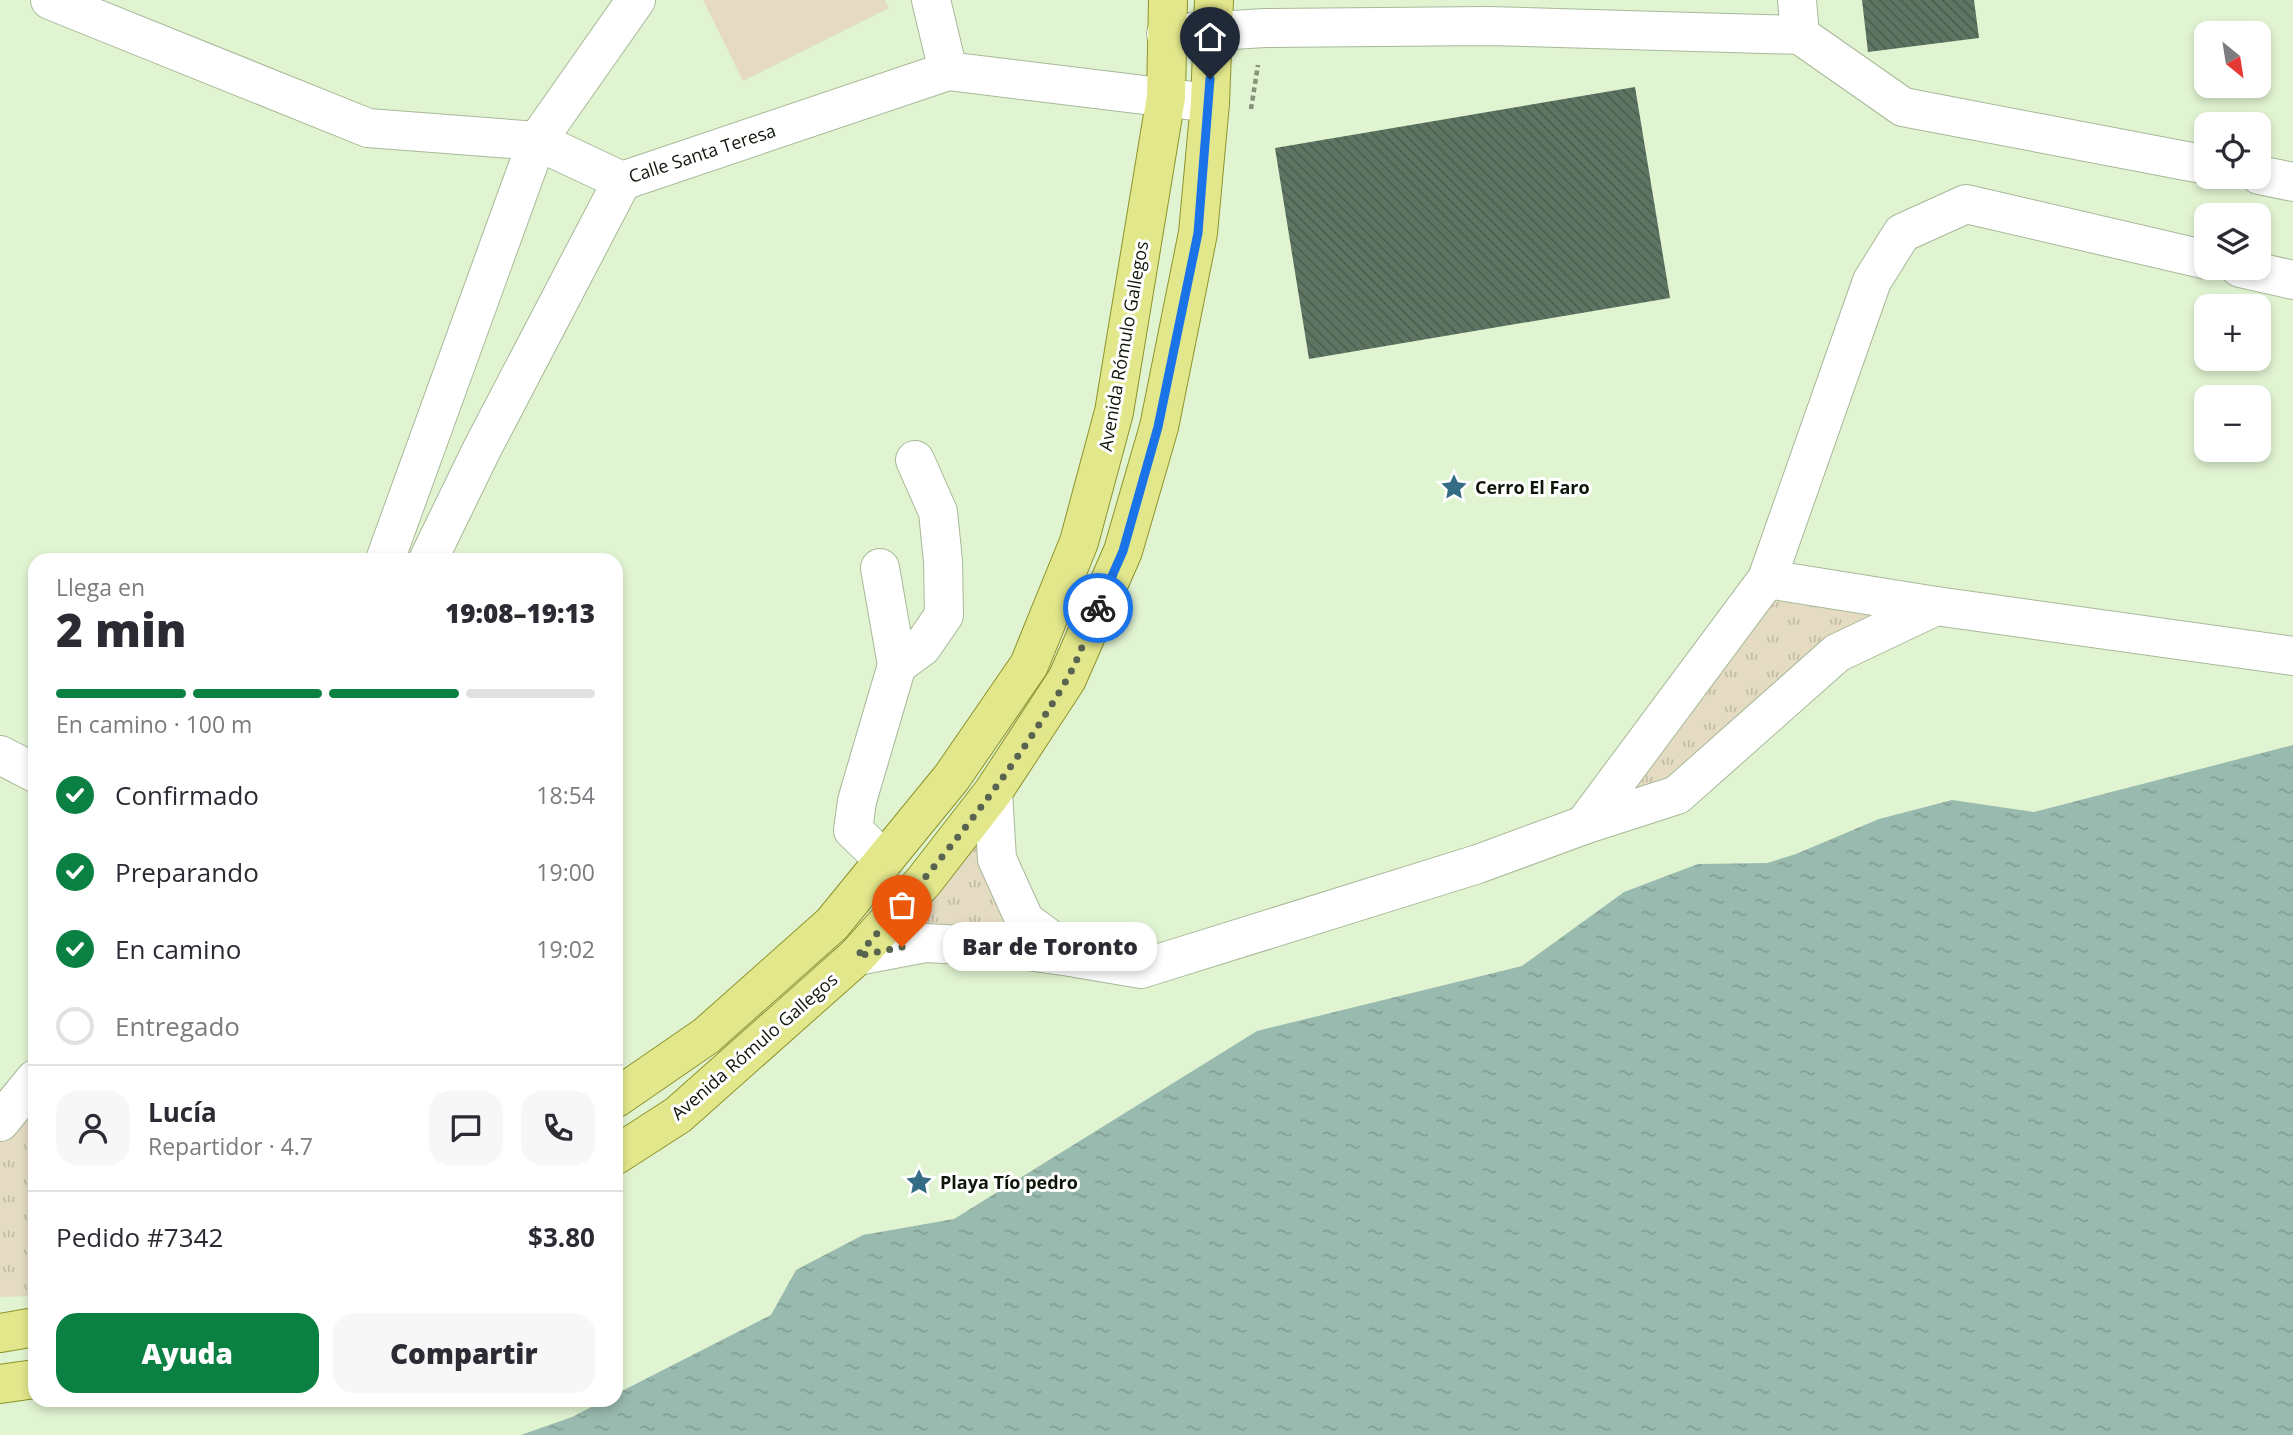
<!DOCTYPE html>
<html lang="es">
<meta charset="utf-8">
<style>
body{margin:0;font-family:"Open Sans",sans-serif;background:#f7f7f7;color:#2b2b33;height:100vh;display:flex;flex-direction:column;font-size:26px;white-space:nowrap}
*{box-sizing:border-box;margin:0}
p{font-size:23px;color:#7c7c81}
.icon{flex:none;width:38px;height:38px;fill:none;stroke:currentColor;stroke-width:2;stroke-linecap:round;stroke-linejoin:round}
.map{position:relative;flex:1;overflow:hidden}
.sheet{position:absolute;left:28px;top:553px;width:595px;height:854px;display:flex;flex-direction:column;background:#fff;border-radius:21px;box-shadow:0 4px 10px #0003}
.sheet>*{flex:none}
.needle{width:46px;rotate:150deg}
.controls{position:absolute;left:2194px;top:21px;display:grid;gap:14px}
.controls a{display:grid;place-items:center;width:77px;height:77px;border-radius:14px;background:#fff;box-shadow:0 4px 10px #0003;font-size:35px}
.pin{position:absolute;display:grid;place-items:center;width:60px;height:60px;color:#fff;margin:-72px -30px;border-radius:50% 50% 50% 0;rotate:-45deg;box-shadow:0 0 7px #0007}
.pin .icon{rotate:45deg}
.courier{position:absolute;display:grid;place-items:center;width:70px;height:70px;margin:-35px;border:5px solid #1a73e8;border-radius:50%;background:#fff;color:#222;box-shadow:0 2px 9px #0007}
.bubble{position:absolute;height:49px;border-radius:21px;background:#fff;box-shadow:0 4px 10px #0003;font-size:23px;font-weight:800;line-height:49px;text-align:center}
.head em{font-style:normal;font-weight:800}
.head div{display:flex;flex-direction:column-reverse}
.head{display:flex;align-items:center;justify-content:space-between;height:119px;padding:0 28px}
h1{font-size:46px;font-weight:800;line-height:52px}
.bar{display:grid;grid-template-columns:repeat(4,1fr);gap:10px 7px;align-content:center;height:84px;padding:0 28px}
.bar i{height:9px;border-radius:5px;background:#e1e1e2}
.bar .selected{background:#0b8043}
.bar p{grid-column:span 4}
.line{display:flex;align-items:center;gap:18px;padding:0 28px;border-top:2px solid #e1e1e2}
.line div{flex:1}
.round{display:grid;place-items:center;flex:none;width:74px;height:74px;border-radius:21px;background:#f7f7f7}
ol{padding:0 28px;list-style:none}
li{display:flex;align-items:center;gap:21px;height:77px}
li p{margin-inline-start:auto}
li .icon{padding:7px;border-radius:50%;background:#0b8043;color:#fff;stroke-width:4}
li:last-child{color:#7c7c81}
li i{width:38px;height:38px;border:4px solid #e1e1e2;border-radius:50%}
.cta{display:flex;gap:14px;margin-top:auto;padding:14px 28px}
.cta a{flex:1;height:80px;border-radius:21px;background:#0b8043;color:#fff;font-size:28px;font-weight:800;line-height:80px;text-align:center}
.cta a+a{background:#f7f7f7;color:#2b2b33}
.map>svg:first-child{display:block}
.grass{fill:url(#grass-tufts)}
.pitch{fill:#e4dbc2}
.water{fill:url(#water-ripples)}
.building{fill:url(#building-back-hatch)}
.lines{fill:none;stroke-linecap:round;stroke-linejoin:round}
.minor-casing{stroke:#a7b999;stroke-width:40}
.major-casing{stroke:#8d932c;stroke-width:40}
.path{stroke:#86937b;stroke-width:4.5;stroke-dasharray:5 3.5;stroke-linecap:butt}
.minor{stroke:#fff;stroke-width:38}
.major{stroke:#e3e78b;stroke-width:38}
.done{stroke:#586450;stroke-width:7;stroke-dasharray:0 12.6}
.route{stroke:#1a73e8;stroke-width:9}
.labels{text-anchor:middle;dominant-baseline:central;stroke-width:6;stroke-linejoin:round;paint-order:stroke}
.street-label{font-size:18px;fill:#0f160a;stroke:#fff}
.poi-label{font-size:18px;font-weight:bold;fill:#0f160a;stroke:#fff;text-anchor:start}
</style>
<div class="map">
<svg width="2293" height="1435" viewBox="0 0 2293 1435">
<defs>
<pattern id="grass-tufts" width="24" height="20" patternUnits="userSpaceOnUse" patternTransform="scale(1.75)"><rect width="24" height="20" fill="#e4dbc2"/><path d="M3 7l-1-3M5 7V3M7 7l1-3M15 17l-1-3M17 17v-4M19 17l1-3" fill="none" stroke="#c2bba5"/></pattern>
<pattern id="water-ripples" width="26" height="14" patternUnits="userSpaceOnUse" patternTransform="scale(1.75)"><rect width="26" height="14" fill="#99baae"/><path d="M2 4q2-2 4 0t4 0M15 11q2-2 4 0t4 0" fill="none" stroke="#839f94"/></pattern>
<pattern id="building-back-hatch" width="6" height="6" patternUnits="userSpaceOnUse" patternTransform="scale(1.75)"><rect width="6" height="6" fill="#5d7562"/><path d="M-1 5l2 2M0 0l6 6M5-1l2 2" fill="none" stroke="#4b5f4f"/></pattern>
</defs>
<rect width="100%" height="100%" fill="#e1f4d2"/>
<!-- grass -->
<g class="grass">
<path d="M1767 579 1929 608 1677 795 1584 825Z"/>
<path d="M993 792 997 859 1076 958 857 956Z"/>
<path d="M35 1090V1296L0 1297V1133Z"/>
</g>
<!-- pitch -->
<path class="pitch" d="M703 0H885L889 8 743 81Z"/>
<!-- water -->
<path class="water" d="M2293 745V1435H521L572 1417 605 1400H616V1394L771 1315 796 1270 863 1235 954 1219 1257 1031 1522 966 1624 892 1698 864 1767 863 1796 854 1879 819 1952 800 2034 812Z"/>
<!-- building -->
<g class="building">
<path d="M1862 0H1974L1979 38 1868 52Z"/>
<path d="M1635 87 1670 298 1309 359 1275 148Z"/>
</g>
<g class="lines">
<defs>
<g id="minor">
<path d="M50 0 368 128 537 141 622 181 948 71 1210 103"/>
<path d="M931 0 948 71"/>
<path d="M1797 0 1800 35"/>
<path d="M1166 34 1265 28 1488 26 1800 35 1903 107 2207 165"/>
<path d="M2259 175 2293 182"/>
<path d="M2207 260 1966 204 1902 233 1872 281 1767 579 1936 606 2293 656"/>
<path d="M2240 268 2293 280"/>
<path d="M385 560 537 141 636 0"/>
<path d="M428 560 482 449 622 181"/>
<path d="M880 568 897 665 857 801 853 830 884 860"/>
<path d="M897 665 922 647 944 615 943 561 938 512 915 460"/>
<path d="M0 755 35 773"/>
<path d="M993 792 997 859 1025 921 1076 958 1141 969 1478 864 1584 825 1677 795 1837 653 1936 606"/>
<path d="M1584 825 1767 579"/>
<path d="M857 956 925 943 999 947 1070 957"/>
<path d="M0 1122 35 1079"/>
</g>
<g id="major">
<path d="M616 1098 706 1036 832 924 952 777 1029 665 1079 542 1114 412 1166 97 1168 0"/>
<path d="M616 1155 678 1115 857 956 924 881 993 792 1067 679 1123 551 1159 427 1198 233 1210 103 1214 0"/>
<path d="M0 1333 35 1327"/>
<path d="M0 1384 35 1379"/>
</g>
</defs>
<!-- minor casing -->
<use href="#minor" class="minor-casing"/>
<!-- major casing -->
<use href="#major" class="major-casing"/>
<!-- path -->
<path class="path" d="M1251 109 1258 65"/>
<!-- minor -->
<use href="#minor" class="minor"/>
<!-- major -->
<use href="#major" class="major"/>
</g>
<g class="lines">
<!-- done -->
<path class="done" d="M902 947 857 956C934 870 1007 781 1066 681 1079 659 1087 632 1098 608"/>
<!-- route -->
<path class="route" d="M1098 608 1123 551 1158 427 1198 233 1210 79"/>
</g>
<!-- icons -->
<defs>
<symbol id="sight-bare" viewBox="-9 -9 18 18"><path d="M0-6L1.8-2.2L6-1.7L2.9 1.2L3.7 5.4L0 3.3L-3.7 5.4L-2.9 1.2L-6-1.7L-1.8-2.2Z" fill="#346c86" stroke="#fff" stroke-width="2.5" paint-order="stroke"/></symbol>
</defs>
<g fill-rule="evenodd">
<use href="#sight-bare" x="1435" y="468" width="38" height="38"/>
<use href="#sight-bare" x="900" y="1163" width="38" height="38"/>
</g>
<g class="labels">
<!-- street labels -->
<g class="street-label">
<text transform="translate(702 153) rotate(-18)">Calle Santa Teresa</text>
<text transform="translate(1123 346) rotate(-80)">Avenida Rómulo Gallegos</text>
<text transform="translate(754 1046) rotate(-41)">Avenida Rómulo Gallegos</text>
</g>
<!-- poi labels -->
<g class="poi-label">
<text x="1475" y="487">Cerro El Faro</text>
<text x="940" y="1182">Playa Tío pedro</text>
</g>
</g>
</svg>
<div class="controls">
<a><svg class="needle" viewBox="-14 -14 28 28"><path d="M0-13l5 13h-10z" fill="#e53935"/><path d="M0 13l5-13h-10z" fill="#7c7c81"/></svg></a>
<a><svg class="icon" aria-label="locate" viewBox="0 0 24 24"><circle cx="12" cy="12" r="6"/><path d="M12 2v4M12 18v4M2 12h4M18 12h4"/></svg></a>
<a><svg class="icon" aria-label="layers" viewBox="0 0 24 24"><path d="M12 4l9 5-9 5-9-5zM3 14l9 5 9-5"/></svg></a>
<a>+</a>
<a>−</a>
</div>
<div class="pin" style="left:902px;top:947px;background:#ea580c"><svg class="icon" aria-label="bag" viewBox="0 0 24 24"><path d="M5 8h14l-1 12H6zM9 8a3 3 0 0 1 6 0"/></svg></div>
<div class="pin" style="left:1210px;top:79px;background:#1f2937"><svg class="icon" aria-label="home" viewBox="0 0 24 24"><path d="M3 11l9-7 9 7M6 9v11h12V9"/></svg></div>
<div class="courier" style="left:1098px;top:608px"><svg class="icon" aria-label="bike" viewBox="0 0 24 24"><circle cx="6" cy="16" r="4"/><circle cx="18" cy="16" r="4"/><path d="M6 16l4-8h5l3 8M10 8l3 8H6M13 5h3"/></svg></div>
<div class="bubble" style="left:943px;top:922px;width:214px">Bar de Toronto</div>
<section class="sheet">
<div class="head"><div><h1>2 min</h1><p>Llega en</p></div><em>19:08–19:13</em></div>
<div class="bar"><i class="selected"></i><i class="selected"></i><i class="selected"></i><i></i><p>En camino · 100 m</p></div>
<ol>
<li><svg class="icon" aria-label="check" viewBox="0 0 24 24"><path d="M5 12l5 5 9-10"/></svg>Confirmado<p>18:54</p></li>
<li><svg class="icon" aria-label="check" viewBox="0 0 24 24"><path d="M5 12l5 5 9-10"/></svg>Preparando<p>19:00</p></li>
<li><svg class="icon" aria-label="check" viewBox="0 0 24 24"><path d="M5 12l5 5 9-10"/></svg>En camino<p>19:02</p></li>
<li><i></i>Entregado</li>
</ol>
<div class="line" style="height:126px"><a class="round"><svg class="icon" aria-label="person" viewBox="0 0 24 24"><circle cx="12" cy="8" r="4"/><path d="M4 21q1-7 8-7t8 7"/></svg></a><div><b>Lucía</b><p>Repartidor · 4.7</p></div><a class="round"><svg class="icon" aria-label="chat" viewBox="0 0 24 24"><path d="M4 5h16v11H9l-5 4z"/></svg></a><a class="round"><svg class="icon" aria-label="phone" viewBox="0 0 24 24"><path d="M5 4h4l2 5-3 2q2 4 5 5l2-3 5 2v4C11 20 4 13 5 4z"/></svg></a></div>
<div class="line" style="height:91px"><div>Pedido #7342</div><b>$3.80</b></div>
<div class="cta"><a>Ayuda</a><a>Compartir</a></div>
</section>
</div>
